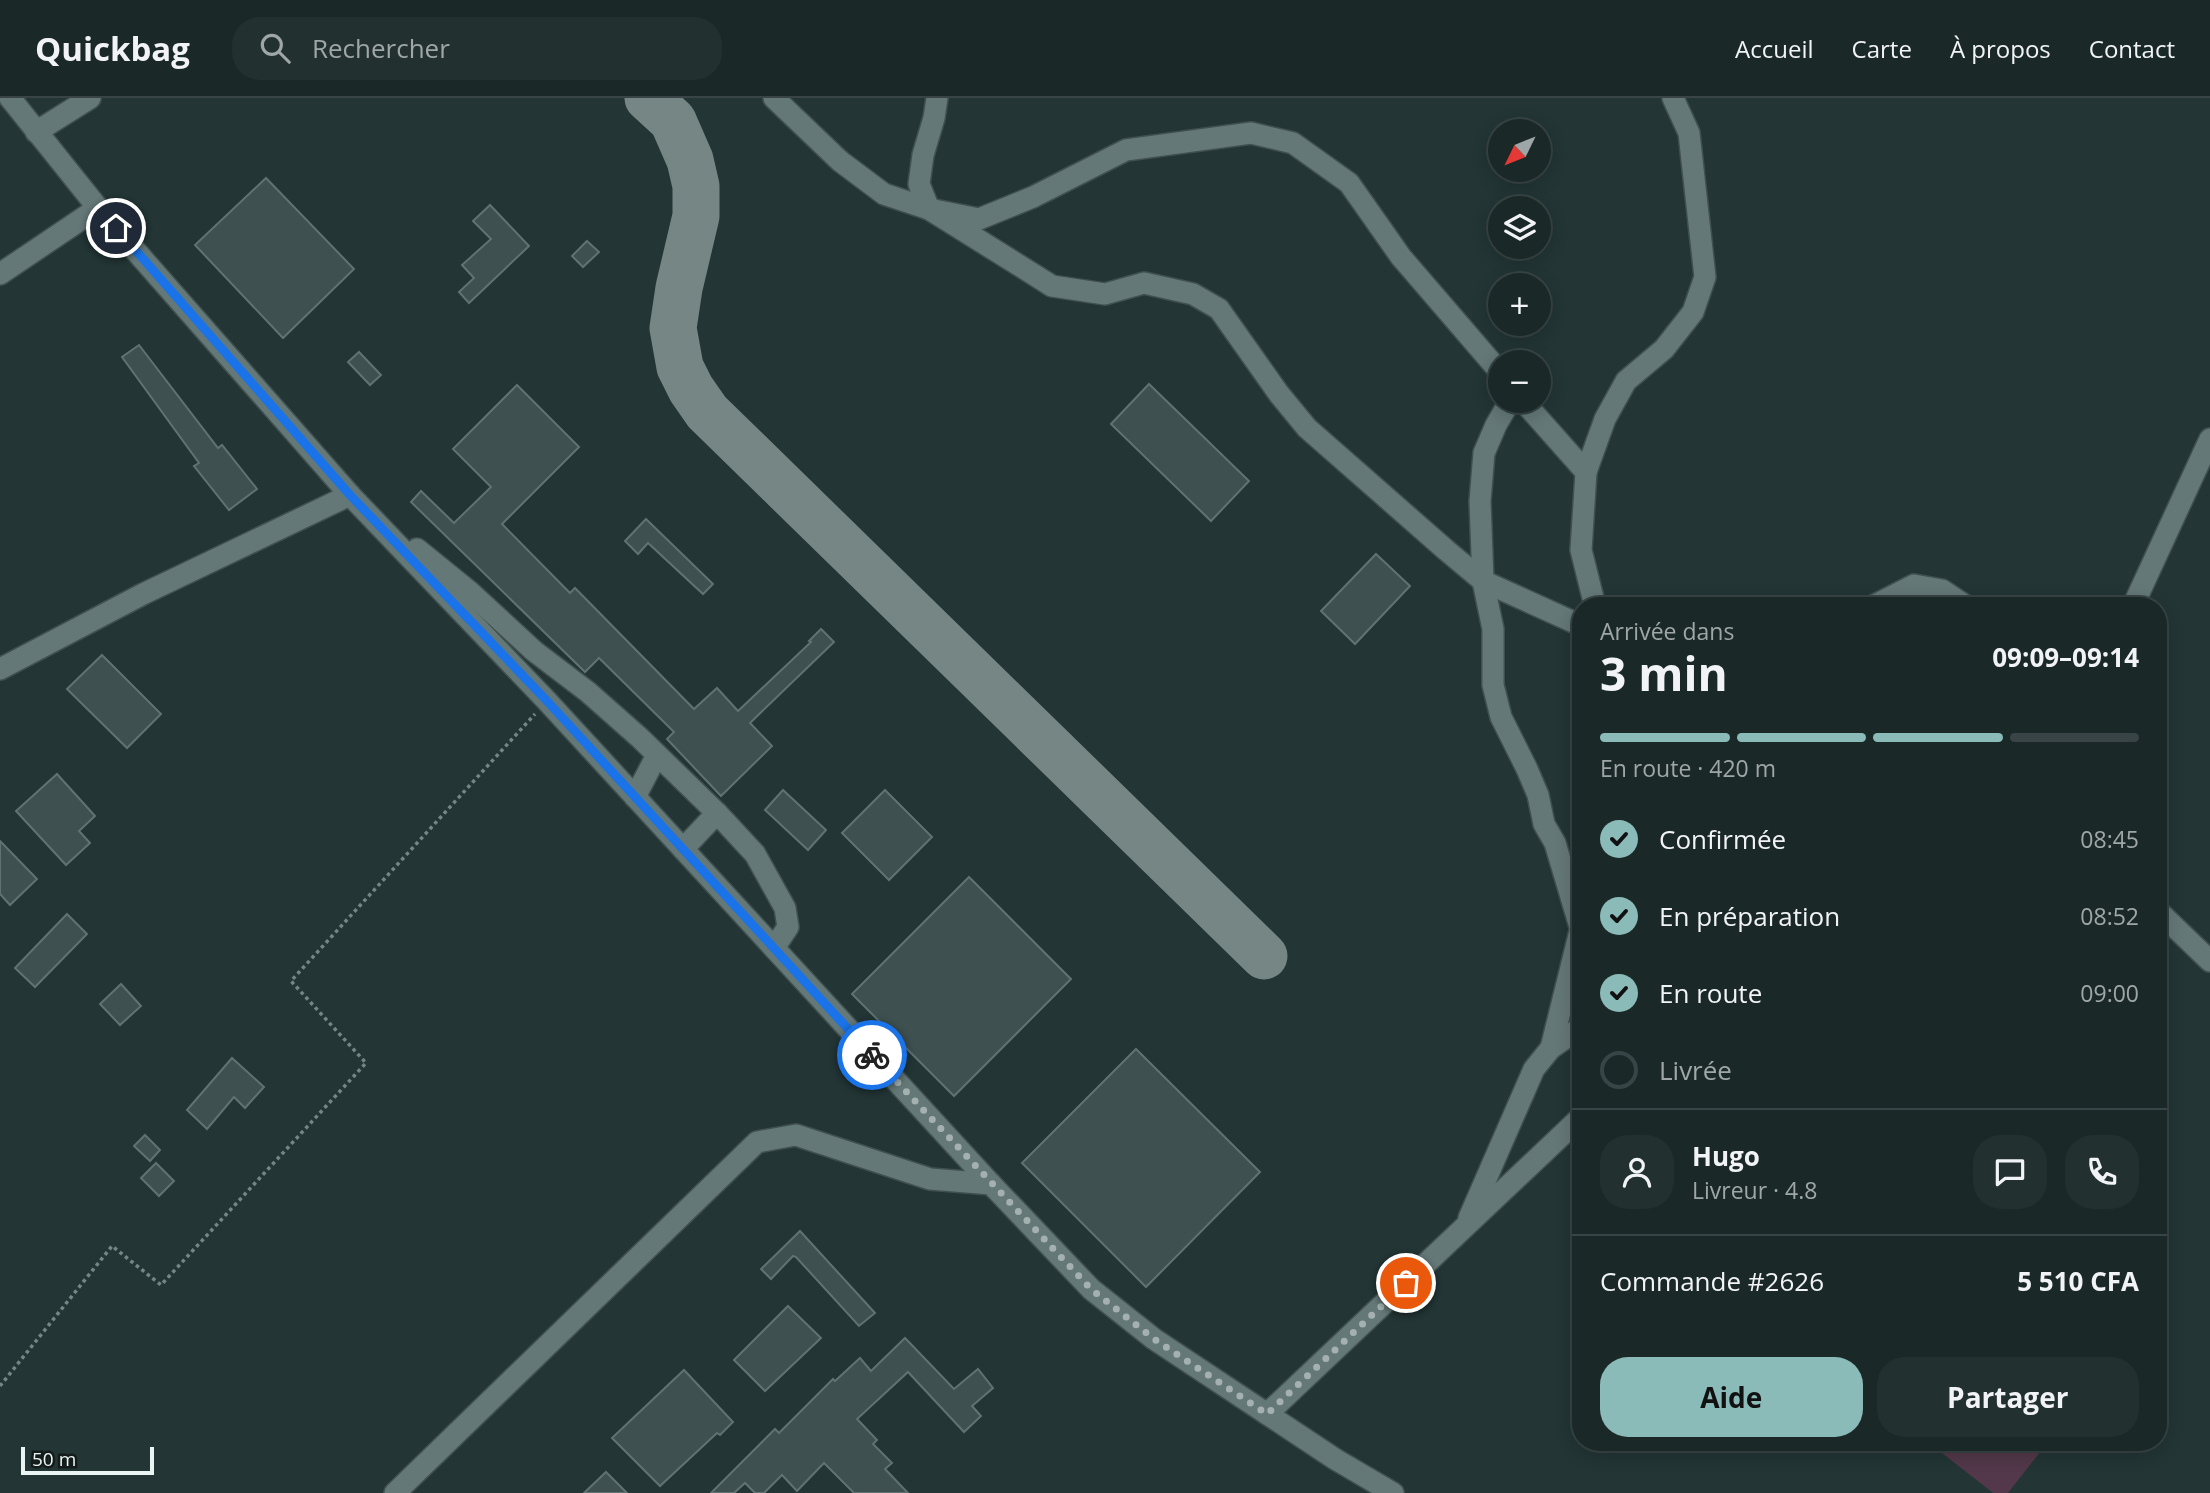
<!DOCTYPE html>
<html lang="fr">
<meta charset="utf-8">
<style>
body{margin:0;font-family:"Open Sans",sans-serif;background:#233030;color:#f1f3f6;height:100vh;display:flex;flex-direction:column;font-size:26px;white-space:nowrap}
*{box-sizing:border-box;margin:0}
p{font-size:23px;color:#9fa6a8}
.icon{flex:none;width:38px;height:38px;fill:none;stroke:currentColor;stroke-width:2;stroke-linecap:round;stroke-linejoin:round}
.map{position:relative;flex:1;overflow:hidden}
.panel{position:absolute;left:1572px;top:499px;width:595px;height:854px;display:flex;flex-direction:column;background:#1a2828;border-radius:28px;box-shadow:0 4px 18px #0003,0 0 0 2px #384445}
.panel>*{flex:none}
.needle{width:46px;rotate:227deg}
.controls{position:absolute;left:1488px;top:21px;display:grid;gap:14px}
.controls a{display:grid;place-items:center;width:63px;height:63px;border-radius:50%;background:#1a2828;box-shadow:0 4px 18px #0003,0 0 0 2px #384445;font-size:35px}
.scale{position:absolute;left:21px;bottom:18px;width:133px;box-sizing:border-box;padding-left:7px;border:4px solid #e9f4f3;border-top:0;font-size:19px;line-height:24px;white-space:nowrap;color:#e9f4f3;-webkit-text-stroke:5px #131b1b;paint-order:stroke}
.pin{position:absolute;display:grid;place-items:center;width:60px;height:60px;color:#fff;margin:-30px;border:4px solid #fff;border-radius:50%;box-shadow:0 2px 7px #0007}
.courier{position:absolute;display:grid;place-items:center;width:70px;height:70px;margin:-35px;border:5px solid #1a73e8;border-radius:50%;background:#fff;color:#222;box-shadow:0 2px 9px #0007}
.headline em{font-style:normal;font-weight:700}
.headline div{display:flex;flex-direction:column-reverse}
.headline{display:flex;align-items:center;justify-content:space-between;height:119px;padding:0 28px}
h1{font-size:46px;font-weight:700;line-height:52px}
.bar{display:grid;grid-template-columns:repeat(4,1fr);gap:10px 7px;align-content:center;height:84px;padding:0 28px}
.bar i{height:9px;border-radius:5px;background:#384445}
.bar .active{background:#8bbbb9}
.bar p{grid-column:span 4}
.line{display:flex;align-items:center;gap:18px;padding:0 28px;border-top:2px solid #384445}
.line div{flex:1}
.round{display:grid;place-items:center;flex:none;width:74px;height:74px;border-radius:28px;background:#233030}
ol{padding:0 28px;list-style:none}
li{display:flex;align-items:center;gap:21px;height:77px}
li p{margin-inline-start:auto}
li .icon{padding:7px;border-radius:50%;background:#8bbbb9;color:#111;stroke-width:4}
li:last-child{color:#9fa6a8}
li i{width:38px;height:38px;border:4px solid #384445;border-radius:50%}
.button{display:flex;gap:14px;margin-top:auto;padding:14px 28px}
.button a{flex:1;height:80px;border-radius:28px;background:#8bbbb9;color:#111;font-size:28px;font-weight:700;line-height:80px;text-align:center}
.button a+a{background:#233030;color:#f1f3f6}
header{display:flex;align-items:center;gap:42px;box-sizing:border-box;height:98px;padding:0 35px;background:#1a2828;border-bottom:2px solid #384445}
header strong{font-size:33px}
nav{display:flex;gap:38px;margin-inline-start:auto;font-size:24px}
.search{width:490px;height:63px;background:#233030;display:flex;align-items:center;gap:18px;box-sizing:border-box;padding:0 24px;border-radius:28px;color:#9fa6a8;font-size:26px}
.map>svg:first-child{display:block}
.green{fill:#52384a}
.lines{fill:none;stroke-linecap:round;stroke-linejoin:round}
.taxiway{stroke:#768685;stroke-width:47}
.building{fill:#3e5050;stroke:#5f7372;stroke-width:2}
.minor-casing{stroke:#405050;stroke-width:24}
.path{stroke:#768585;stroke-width:3.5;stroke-dasharray:3.5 3.5;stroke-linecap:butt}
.minor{stroke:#647877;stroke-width:21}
.done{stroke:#a4b1b0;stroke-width:7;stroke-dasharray:0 12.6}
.route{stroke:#1a73e8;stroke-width:9}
</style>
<header>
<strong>Quickbag</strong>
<div class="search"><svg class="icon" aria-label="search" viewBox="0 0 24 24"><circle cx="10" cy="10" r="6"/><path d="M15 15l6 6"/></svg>Rechercher</div>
<nav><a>Accueil</a><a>Carte</a><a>À propos</a><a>Contact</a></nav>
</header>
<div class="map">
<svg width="2210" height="1395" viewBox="0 0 2210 1395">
<rect width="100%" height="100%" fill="#233535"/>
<!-- green -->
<path class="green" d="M1928 1344H2048L2008 1395H1993Z"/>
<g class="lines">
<!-- taxiway -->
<path class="taxiway" d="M648 0 673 23 690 62 696 88V118L679 190 673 230 680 269 691 291 707 314 1264 858"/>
</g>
<!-- building -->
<g class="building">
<path d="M266 80 354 171 283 240 195 147Z"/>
<path d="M490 107 529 148 469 205 459 194 474 180 462 167 491 141 473 123Z"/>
<path d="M587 143 599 154 583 169 572 158Z"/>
<path d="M139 247 218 350 222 347 257 391 229 412 194 368 199 365 122 259Z"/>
<path d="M359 254 381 277 370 287 348 264Z"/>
<path d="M1149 286 1249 383 1211 423 1111 326Z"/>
<path d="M517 287 579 349 502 426 570 495 575 490 694 611 717 590 738 613 811 544 809 543 821 531 834 544 750 625 772 648 721 698 667 641 674 634 599 560 585 574 411 404 421 393 454 425 491 389 453 351Z"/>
<path d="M646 421 713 486 703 496 648 445 638 456 625 443Z"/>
<path d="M1376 456 1410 488 1355 546 1321 513Z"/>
<path d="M102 557 161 616 127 650 67 591Z"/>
<path d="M57 676 95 718 79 733 90 745 66 767 16 713Z"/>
<path d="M783 692 826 732 808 752 765 712Z"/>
<path d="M885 692 932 739 889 782 842 735Z"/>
<path d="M0 743 37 781 10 807 0 796Z"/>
<path d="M969 779 1071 881 954 998 852 896Z"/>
<path d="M67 816 87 836 35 889 15 870Z"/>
<path d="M121 886 141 908 120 927 100 906Z"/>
<path d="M1136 951 1260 1074 1146 1189 1022 1065Z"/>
<path d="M232 960 264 989 245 1010 234 999 207 1031 187 1012Z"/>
<path d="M145 1037 160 1052 150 1063 134 1048Z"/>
<path d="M156 1065 174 1083 159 1098 141 1080Z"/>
<path d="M800 1133 875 1215 859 1228 796 1159 793 1158 771 1181 761 1171Z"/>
<path d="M788 1208 821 1240 765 1293 734 1262Z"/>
<path d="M905 1240 954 1291 978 1271 993 1290 972 1308 981 1318 964 1334 908 1274 857 1321 877 1342 873 1346 892 1365 885 1371 908 1395H854L824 1365 797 1393 782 1377 764 1395H755L745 1385 734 1395H711L775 1331 779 1335 833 1281 835 1283 860 1260 871 1273Z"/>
<path d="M684 1272 733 1324 720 1337 717 1335 660 1388 612 1340Z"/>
<path d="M606 1374 627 1395H584Z"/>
</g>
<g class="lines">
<defs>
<g id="minor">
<path d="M10 0 98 110 350 397 547 603 991 1086 1091 1191 1154 1241 1335 1361 1393 1395"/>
<path d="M774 0 840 63 884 96 929 111 979 121 1033 99 1126 52 1251 35 1293 45 1349 85 1401 159 1500 274"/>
<path d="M937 0 934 20 923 57 919 86 929 111 1052 188 1105 196 1144 185 1193 196 1219 211 1279 296 1307 330 1446 452 1483 483 1580 527"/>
<path d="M36 34 90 0"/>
<path d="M0 176 98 110"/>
<path d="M1510 303 1496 327 1484 355 1480 403 1483 483 1493 531V587L1501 619 1527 671 1538 697 1544 726 1555 745 1580 829"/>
<path d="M1523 303 1586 374 1581 452 1595 508"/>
<path d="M1586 374 1605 321 1626 283 1664 251 1693 214 1705 179 1689 35 1673 0"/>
<path d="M417 451 470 494 534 553 588 594 640 640 717 715 755 756 785 810 788 829 774 850"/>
<path d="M1873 508 1914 487 1942 492 1966 508"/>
<path d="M2133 508 2210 341"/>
<path d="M0 571 143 496 350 397"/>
<path d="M635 699 657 657"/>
<path d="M683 751 717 715"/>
<path d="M2158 813 2210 863"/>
<path d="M1551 950 1580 833"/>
<path d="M1469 1120 1534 971 1551 950 1580 930"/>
<path d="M1267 1316 1580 1020"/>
<path d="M395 1395 757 1044 796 1037 930 1081 991 1086"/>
</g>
</defs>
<!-- minor casing -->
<use href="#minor" class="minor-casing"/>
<!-- path -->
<path class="path" d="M0 1288 112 1148 161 1187 366 965 291 883 535 616"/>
<!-- minor -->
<use href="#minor" class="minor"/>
</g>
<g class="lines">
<!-- done -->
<path class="done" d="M872 957 1091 1191 1154 1241 1267 1316 1406 1185"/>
<!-- route -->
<path class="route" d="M116 130 350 397 547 603 872 957"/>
</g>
</svg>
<div class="controls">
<a><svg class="needle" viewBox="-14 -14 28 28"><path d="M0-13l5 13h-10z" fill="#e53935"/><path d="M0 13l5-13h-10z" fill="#9fa6a8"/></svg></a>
<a><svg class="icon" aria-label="layers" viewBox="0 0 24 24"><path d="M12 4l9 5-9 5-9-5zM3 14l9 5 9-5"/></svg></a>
<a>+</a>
<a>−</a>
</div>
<div class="scale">50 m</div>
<div class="pin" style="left:1406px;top:1185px;background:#ea580c"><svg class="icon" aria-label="bag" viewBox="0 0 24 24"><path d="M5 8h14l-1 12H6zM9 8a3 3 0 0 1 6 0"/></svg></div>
<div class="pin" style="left:116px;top:130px;background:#1f2937"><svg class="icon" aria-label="home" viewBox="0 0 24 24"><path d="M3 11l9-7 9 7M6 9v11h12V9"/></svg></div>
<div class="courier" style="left:872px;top:957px"><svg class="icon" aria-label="bike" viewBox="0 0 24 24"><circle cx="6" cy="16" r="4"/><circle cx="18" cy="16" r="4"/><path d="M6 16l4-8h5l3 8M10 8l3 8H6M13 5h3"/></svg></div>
<section class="panel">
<div class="headline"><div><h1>3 min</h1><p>Arrivée dans</p></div><em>09:09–09:14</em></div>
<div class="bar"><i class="active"></i><i class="active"></i><i class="active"></i><i></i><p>En route · 420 m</p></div>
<ol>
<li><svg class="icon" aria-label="check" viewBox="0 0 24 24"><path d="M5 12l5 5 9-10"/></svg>Confirmée<p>08:45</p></li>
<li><svg class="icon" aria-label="check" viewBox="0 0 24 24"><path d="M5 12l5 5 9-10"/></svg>En préparation<p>08:52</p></li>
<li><svg class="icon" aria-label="check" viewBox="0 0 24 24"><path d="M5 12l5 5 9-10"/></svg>En route<p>09:00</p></li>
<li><i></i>Livrée</li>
</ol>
<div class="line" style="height:126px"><a class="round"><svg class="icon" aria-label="person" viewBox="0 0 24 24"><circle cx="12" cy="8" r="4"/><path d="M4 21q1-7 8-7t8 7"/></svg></a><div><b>Hugo</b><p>Livreur · 4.8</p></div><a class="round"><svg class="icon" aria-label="chat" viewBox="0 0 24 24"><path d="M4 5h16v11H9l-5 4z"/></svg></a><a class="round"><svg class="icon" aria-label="phone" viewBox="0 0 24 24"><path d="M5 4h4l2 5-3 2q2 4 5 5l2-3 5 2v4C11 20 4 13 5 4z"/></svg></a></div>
<div class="line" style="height:91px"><div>Commande #2626</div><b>5 510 CFA</b></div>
<div class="button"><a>Aide</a><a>Partager</a></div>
</section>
</div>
